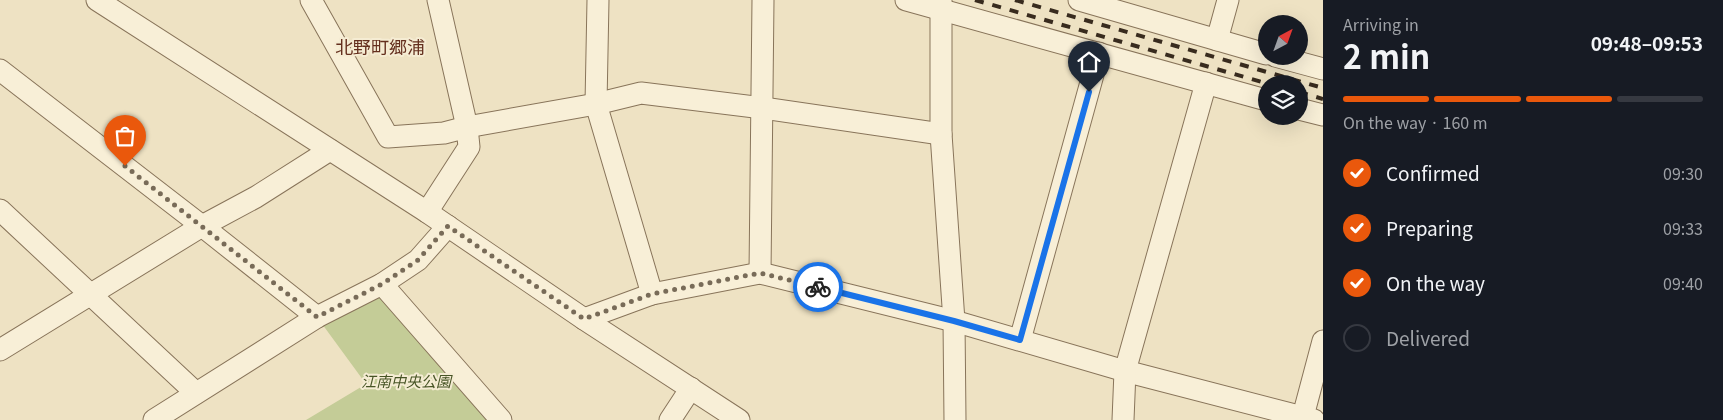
<!DOCTYPE html>
<meta charset="utf-8">
<style>
body{margin:0;font-family:Georgia,"Noto Sans JP",serif;background:#242831;color:#f1f3f6;height:100vh;display:flex;flex-direction:column;font-size:19px;white-space:nowrap}
*{box-sizing:border-box;margin:0}
p{font-size:16px;color:#9ea1a6}
.icon{flex:none;width:28px;height:28px;fill:none;stroke:currentColor;stroke-width:2;stroke-linecap:round;stroke-linejoin:round}
.map{position:relative;flex:1;overflow:hidden}
.sheet{display:flex;flex-direction:column;background:#171b24;width:400px}
.sheet>*{flex:none}
.needle{width:32px;rotate:41deg}
.tools{position:absolute;left:1258px;top:15px;display:grid;gap:10px}
.tools a{display:grid;place-items:center;width:50px;height:50px;border-radius:50%;background:#171b24;box-shadow:0 5px 20px #0002;font-size:25px}
.pin{position:absolute;display:grid;place-items:center;width:42px;height:42px;color:#fff;margin:-51px -21px;border-radius:50% 50% 50% 0;rotate:-45deg;box-shadow:0 0 5px #0007}
.pin .icon{rotate:45deg}
.courier{position:absolute;display:grid;place-items:center;width:50px;height:50px;margin:-25px;border:4px solid #1a73e8;border-radius:50%;background:#fff;color:#222;box-shadow:0 1px 6px #0007}
.summary em{font-style:normal;font-weight:700}
.summary div{display:flex;flex-direction:column-reverse}
.summary{display:flex;align-items:center;justify-content:space-between;height:85px;padding:0 20px}
h1{font-size:32px;font-weight:700;line-height:38px}
.bar{display:grid;grid-template-columns:repeat(4,1fr);gap:8px 5px;align-content:center;height:60px;padding:0 20px}
.bar i{height:6px;border-radius:4px;background:#363941}
.bar .selected{background:#ea580c}
.bar p{grid-column:span 4}
ol{padding:0 20px;list-style:none}
li{display:flex;align-items:center;gap:15px;height:55px}
li p{margin-inline-start:auto}
li .icon{padding:5px;border-radius:50%;background:#ea580c;color:#fff;stroke-width:4}
li:last-child{color:#9ea1a6}
li i{width:28px;height:28px;border:2px solid #363941;border-radius:50%}
main{display:flex;flex:1;min-height:0}
.map>svg:first-child{display:block}
.green{fill:#c4cc97}
.lines{fill:none;stroke-linecap:round;stroke-linejoin:round}
.minor-casing{stroke:#88745a;stroke-width:23}
.minor{stroke:#f8efd7;stroke-width:21}
.rail{stroke:#382b1e;stroke-width:4;stroke-dasharray:9 9;stroke-linecap:butt}
.done{stroke:#786b58;stroke-width:5;stroke-dasharray:0 9}
.route{stroke:#1a73e8;stroke-width:6}
.labels{text-anchor:middle;dominant-baseline:central;stroke-width:4;stroke-linejoin:round;paint-order:stroke}
.park-label{font-size:15px;font-style:italic;fill:#475425;stroke:#f5ecd3}
.quarter-label{font-size:18px;fill:#642f1e;stroke:#f5ecd3}
</style>
<main>
<div class="map">
<svg width="1323" height="420" viewBox="0 0 1323 420">
<rect width="100%" height="100%" fill="#eee2c3"/>
<!-- green -->
<path class="green" d="M382 284 491 420H306L366 384 317 317Z"/>
<g class="lines">
<defs>
<g id="minor">
<path d="M97 0 427 212 584 319 739 420"/>
<path d="M311 0 388 137 444 133 467 127 469 147 427 212"/>
<path d="M438 0 467 127 596 104 641 93 763 108 941 134"/>
<path d="M598 0 596 104 652 294"/>
<path d="M906 0 1266 100"/>
<path d="M941 0V134L954 321 955 420"/>
<path d="M1079 0 1266 54"/>
<path d="M1217 40 1228 0"/>
<path d="M1275 56 1323 69"/>
<path d="M0 70 202 226 317 317"/>
<path d="M1299 109 1323 115"/>
<path d="M0 210 196 393"/>
<path d="M760 273 763 0"/>
<path d="M382 284 501 420"/>
<path d="M584 319 652 294 760 273 954 321 1125 371 1314 420"/>
<path d="M1020 340 1099 53"/>
<path d="M0 350 202 226 256 197 330 150"/>
<path d="M154 420 317 317 382 284 418 260 448 226"/>
<path d="M670 420 691 388"/>
<path d="M1123 420 1125 371 1206 83"/>
<path d="M1302 420 1323 341"/>
</g>
</defs>
<!-- minor casing -->
<use href="#minor" class="minor-casing"/>
<!-- minor -->
<use href="#minor" class="minor"/>
<!-- rail -->
<g class="rail">
<path d="M975 0 1269 84"/>
<path d="M1015 0 1323 88"/>
<path d="M1299 92 1323 99"/>
</g>
</g>
<g class="lines">
<!-- done -->
<path class="done" d="M125 166 317 317 382 284 418 260 448 226 584 319 652 294 760 273 818 287"/>
<!-- route -->
<path class="route" d="M818 287 954 321 1020 340 1089 92"/>
</g>
<g class="labels">
<!-- park labels -->
<g class="park-label">
<text x="406" y="380">江南中央公園</text>
</g>
<!-- quarter labels -->
<g class="quarter-label">
<text x="380" y="46">北野町郷浦</text>
</g>
</g>
</svg>
<div class="tools">
<a><svg class="needle" viewBox="-14 -14 28 28"><path d="M0-13l5 13h-10z" fill="#e53935"/><path d="M0 13l5-13h-10z" fill="#9ea1a6"/></svg></a>
<a><svg class="icon" aria-label="layers" viewBox="0 0 24 24"><path d="M12 4l9 5-9 5-9-5zM3 14l9 5 9-5"/></svg></a>
</div>
<div class="pin" style="left:125px;top:166px;background:#ea580c"><svg class="icon" aria-label="bag" viewBox="0 0 24 24"><path d="M5 8h14l-1 12H6zM9 8a3 3 0 0 1 6 0"/></svg></div>
<div class="pin" style="left:1089px;top:92px;background:#1f2937"><svg class="icon" aria-label="home" viewBox="0 0 24 24"><path d="M3 11l9-7 9 7M6 9v11h12V9"/></svg></div>
<div class="courier" style="left:818px;top:287px"><svg class="icon" aria-label="bike" viewBox="0 0 24 24"><circle cx="6" cy="16" r="4"/><circle cx="18" cy="16" r="4"/><path d="M6 16l4-8h5l3 8M10 8l3 8H6M13 5h3"/></svg></div>
</div>
<section class="sheet">
<div class="summary"><div><h1>2 min</h1><p>Arriving in</p></div><em>09:48–09:53</em></div>
<div class="bar"><i class="selected"></i><i class="selected"></i><i class="selected"></i><i></i><p>On the way · 160 m</p></div>
<ol>
<li><svg class="icon" aria-label="check" viewBox="0 0 24 24"><path d="M5 12l5 5 9-10"/></svg>Confirmed<p>09:30</p></li>
<li><svg class="icon" aria-label="check" viewBox="0 0 24 24"><path d="M5 12l5 5 9-10"/></svg>Preparing<p>09:33</p></li>
<li><svg class="icon" aria-label="check" viewBox="0 0 24 24"><path d="M5 12l5 5 9-10"/></svg>On the way<p>09:40</p></li>
<li><i></i>Delivered</li>
</ol>
</section>
</main>
